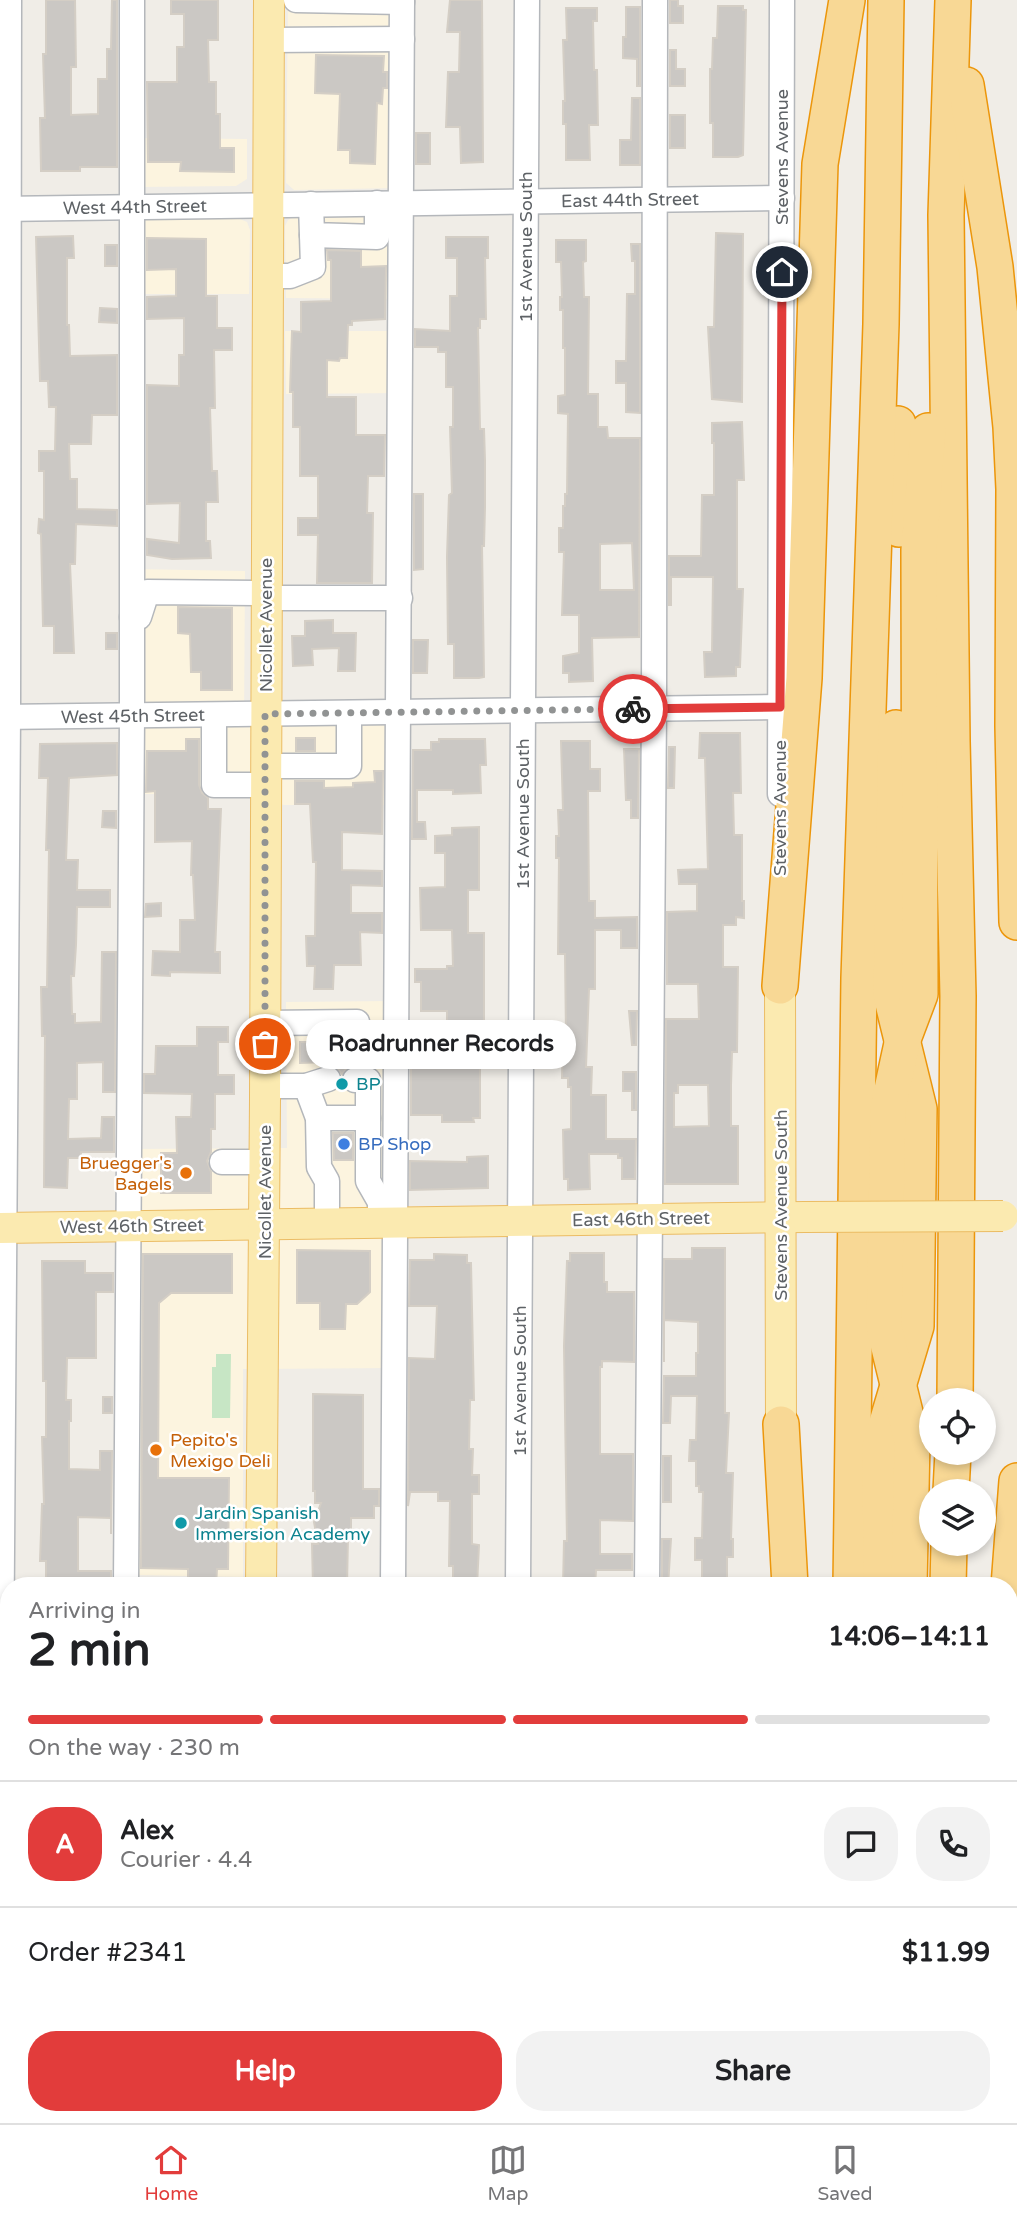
<!DOCTYPE html>
<meta charset="utf-8">
<style>
body{margin:0;font-family:"Varela Round",sans-serif;background:#f2f2f2;color:#202124;height:100vh;display:flex;flex-direction:column;font-size:26px;white-space:nowrap}
*{box-sizing:border-box;margin:0}
p{font-size:23px;color:#757577}
.icon{flex:none;width:38px;height:38px;fill:none;stroke:currentColor;stroke-width:2;stroke-linecap:round;stroke-linejoin:round}
.map{position:relative;flex:1;overflow:hidden}
.details{position:absolute;left:0px;top:1577px;width:1018px;height:548px;display:flex;flex-direction:column;background:#fff;border-radius:28px 28px 0 0;box-shadow:0 4px 10px #0003}
.details>*{flex:none}
.controls{position:absolute;left:919px;top:1388px;display:grid;gap:14px}
.controls a{display:grid;place-items:center;width:77px;height:77px;border-radius:50%;background:#fff;box-shadow:0 4px 10px #0003;font-size:35px}
.pin{position:absolute;display:grid;place-items:center;width:60px;height:60px;color:#fff;margin:-30px;border:4px solid #fff;border-radius:50%;box-shadow:0 2px 7px #0007}
.courier{position:absolute;display:grid;place-items:center;width:70px;height:70px;margin:-35px;border:5px solid #e23c3b;border-radius:50%;background:#fff;color:#222;box-shadow:0 2px 9px #0007}
.bubble{position:absolute;height:49px;border-radius:24px;background:#fff;box-shadow:0 4px 10px #0003;font-size:23px;font-weight:800;line-height:49px;text-align:center}
.summary em{font-style:normal;font-weight:800}
.summary div{display:flex;flex-direction:column-reverse}
.summary{display:flex;align-items:center;justify-content:space-between;height:119px;padding:0 28px}
h1{font-size:46px;font-weight:800;line-height:52px}
.bar{display:grid;grid-template-columns:repeat(4,1fr);gap:10px 7px;align-content:center;height:84px;padding:0 28px}
.bar i{height:9px;border-radius:5px;background:#e0e0e0}
.bar .current{background:#e23c3b}
.bar p{grid-column:span 4}
.line{display:flex;align-items:center;gap:18px;padding:0 28px;border-top:2px solid #e0e0e0}
.line div{flex:1}
.round{display:grid;place-items:center;flex:none;width:74px;height:74px;border-radius:28px;background:#f2f2f2}
.cta{display:flex;gap:14px;margin-top:auto;padding:14px 28px}
.cta a{flex:1;height:80px;border-radius:28px;background:#e23c3b;color:#fff;font-size:28px;font-weight:800;line-height:80px;text-align:center}
.cta a+a{background:#f2f2f2;color:#202124}
.dock{display:flex;justify-content:space-around;align-items:center;height:98px;border-top:2px solid #e0e0e0;background:#fff;font-size:19px;color:#757577}
.dock a{display:grid;justify-items:center;gap:4px}
.dock .current{color:#e23c3b}
.map>svg:first-child{display:block}
.commercial{fill:#fcf4df}
.green{fill:#c7e6c5}
.building{fill:#cbc8c4;stroke:#d4cec5;stroke-width:2;fill-rule:evenodd}
.lines{fill:none;stroke-linecap:round;stroke-linejoin:round}
.minor-casing{stroke:#b4b7bb;stroke-width:27}
.major-casing{stroke:#ebbc64;stroke-width:32}
.highway-casing{stroke:#ec960b;stroke-width:38}
.minor{stroke:#fff;stroke-width:24}
.major{stroke:#fbeab0;stroke-width:30}
.highway{stroke:#f8d895;stroke-width:35}
.major-bridge-casing{stroke:#ebbc64;stroke-width:32;stroke-linecap:butt}
.major-bridge{stroke:#fbeab0;stroke-width:30}
.done{stroke:#919393;stroke-width:7;stroke-dasharray:0 12.6}
.route{stroke:#e23c3b;stroke-width:9}
.culture-dot{fill:#0f9aa8;stroke:#fff;stroke-width:2.5}
.shop-dot{fill:#3f7fe0;stroke:#fff;stroke-width:2.5}
.food-dot{fill:#e8710a;stroke:#fff;stroke-width:2.5}
.labels{text-anchor:middle;dominant-baseline:central;stroke-width:5;stroke-linejoin:round;paint-order:stroke}
.street-label{font-size:18px;fill:#5e6266;stroke:#fff}
.culture-label{font-size:18px;fill:#0d838f;stroke:#fff;text-anchor:start}
.shop-label{font-size:18px;fill:#366cbe;stroke:#fff;text-anchor:start}
.food-label{font-size:18px;fill:#c56008;stroke:#fff;text-anchor:end}
</style>
<div class="map">
<svg width="1017" height="2123" viewBox="0 0 1017 2123">
<rect width="100%" height="100%" fill="#f0ede7"/>
<!-- commercial -->
<g class="commercial">
<path d="M288 0H398V188L294 190 286 183Z"/>
<path d="M137 138 247 139V179L236 186 138 187Z"/>
<path d="M398 213 400 299 286 298 285 226 288 220 295 216Z"/>
<path d="M235 217 247 222 250 230 249 294H133L134 219Z"/>
<path d="M285 331H398L399 393 286 394Z"/>
<path d="M132 569 245 571 244 723H397L398 805H284L243 794H129Z"/>
<path d="M390 1001 392 1368 243 1369V1577L133 1575 135 1149 287 1148 286 1002Z"/>
</g>
<!-- green -->
<path class="green" d="M216 1354H231L230 1418H212V1367H216Z"/>
<!-- building -->
<g class="building">
<path d="M46 0H75L76 67H71V115L98 114V79H107V49H111L112 0H117V167H80V171H41L40 118H45L43 54H46Z"/>
<path d="M171 0H218V40H208L209 82H216V114H220V148H234V172L180 171 181 162H148L147 82H177V47H184V14H171Z"/>
<path d="M450 0H482L483 162 461 163 460 127H446L448 72H459L460 32H447Z"/>
<path d="M670 0H678V6H683V23H670Z"/>
<path d="M718 6H743V10H746L743 155 738 157H713V123H710V69H712L713 38H717Z"/>
<path d="M626 7H640V86H637V59L623 58V37H626Z"/>
<path d="M566 8H597V21H593L594 70H597L598 125H589L590 160H566V124H563V101H565L563 40H567Z"/>
<path d="M670 50H676V69H685V86H670Z"/>
<path d="M316 55 384 56 383 72H387V88H383L382 104 377 103 375 164 350 163V150H338L340 94 315 93Z"/>
<path d="M632 98H640V165H620V140H631Z"/>
<rect x="670" y="115" width="15" height="33"/>
<rect x="416" y="133" width="14" height="31"/>
<path d="M716 233 743 234 742 402 712 399 708 327H714Z"/>
<path d="M73 236 74 258H67V325H69L70 356 117 355V415H92L91 444H69L70 479H77V509L117 510V526L76 524 75 564H70L74 653H54V626H43L41 534 38 533 39 519 44 520V471H39V451H55L56 407H49L48 381H40L36 237Z"/>
<path d="M446 237H488V258H485L486 319H480V328H478L480 429H484L485 461V507L484 546H482L484 677 479 678H454V644H448L447 557 449 495 452 493 450 427H453V387H446V352H438V347H415V329L450 331V296H457V258H446Z"/>
<path d="M147 238 206 239V296H217V328H232V350H214L215 408H210L212 471H217L218 502H206V541H210L211 558 172 559 147 555V539L179 543 180 503 147 504V385L179 386V355H184V318L147 319V297L176 296V269L147 270Z"/>
<path d="M556 240H586V261L583 262 584 297H589L588 394H598V427H607L608 438H640L639 637 592 638 593 681 569 682V673H563V656L579 653V615H562L564 552H559V528H563V506H565V494H567L568 414 558 413V396L565 395V348H563V310H560V297H562L561 262H556ZM632 543 634 590H600V544Z"/>
<path d="M631 244H640V413L626 412V383H616V361H626L627 294H635V261H632Z"/>
<rect x="105" y="245" width="12" height="21"/>
<path d="M327 250 361 251V267L386 266 385 319 352 321V325H348L347 358H340L339 361 327 360V397H356V435H385L384 476H368L367 513H373L372 583H317L318 535H298V518H318V476H300V427H293V392H290L292 331 301 332V302L331 301V260H328Z"/>
<path d="M100 308 117 309V323L99 322Z"/>
<path d="M742 422 744 480H737V589H743L740 667H736V676L705 677 704 652H712L713 577H671V605H669V556H701L702 495H714V443H712V423Z"/>
<path d="M414 494H423V569L414 570Z"/>
<path d="M178 607 232 608V690H201V672H191L190 634 178 633Z"/>
<path d="M333 620V633H356L355 671H338L339 648 312 649 313 665 293 666 292 636H305V621Z"/>
<rect x="106" y="633" width="11" height="16"/>
<path d="M413 640H428L427 673H413Z"/>
<path d="M700 733H740L741 793H733L734 835H742V901H744V918L736 917V925H723V967H738L737 1052H732L731 1085V1126H738V1184H665L666 1019H699L698 984H667V912L697 911V884H679L678 870 708 869 705 758H699ZM678 1085H708L709 1126 674 1127V1093H678Z"/>
<rect x="296" y="738" width="19" height="13"/>
<path d="M186 739H199V785L202 793 208 798V809H221L215 952H220V973L170 972V976L152 975 153 951 180 952V920H195L193 875H191L192 841 155 842V791L146 792 147 751H186Z"/>
<path d="M439 739H485L486 765H480L481 793 453 794V790H417V822H425L426 839H412L413 750H431V742H439Z"/>
<path d="M561 741H590V769H600V791H588L589 901H595V918L637 917V948H621V930H595V989H589L586 1067H592L591 1095H606V1139H636L635 1179H622V1158H618V1154H589L590 1189 568 1190V1179H564L563 1130 571 1129V1087H568V1078H562L563 1037H566L565 954H558L559 858H556V836H559L558 810H563Z"/>
<path d="M117 743V775L69 778 66 860H78L77 890H110V907H77L76 945 74 976H71L72 1014H75V1023L101 1022 102 952H116L115 1092H103V1062L77 1063V1099H69L68 1139 101 1138 102 1117H114V1152H81V1158H68L67 1188 44 1187 45 1036H42L41 987H47L49 850H46L48 778H39L40 744Z"/>
<path d="M669 747H675L674 788H668Z"/>
<path d="M624 749H639L638 818H631V800H626Z"/>
<path d="M374 771H383L382 834 342 832V870L382 871V886L351 885V913H382V933L360 932 361 965H334L333 989H314L315 966H307L306 936H315L316 862H313L310 804H295V781H324V788L353 787V783L375 782Z"/>
<path d="M103 811H116V828L102 827Z"/>
<path d="M479 827V890H468V933H484V1022L483 1048H480V1118H473L474 1122H442V1115H411V1064L416 1065V1044H447V1011H421V982H415V969H447V966H453L452 930H421L420 888 445 887V853H435V836L452 835V828Z"/>
<path d="M161 903V916L145 917 146 904Z"/>
<path d="M629 1011H637L636 1045H632Z"/>
<path d="M197 1027H228V1042H218V1075H234V1094H215V1129H211V1152L207 1161 211 1172V1193H161V1153H177L176 1117H191L192 1094 144 1093V1074H155L156 1046H197Z"/>
<path d="M300 1042H352V1045H358V1062L347 1068 342 1074 337 1068 328 1065V1062L300 1063Z"/>
<path d="M623 1072H636V1110H632V1091H623Z"/>
<path d="M333 1133H353V1160H334Z"/>
<path d="M488 1156V1188L410 1190V1161L467 1162V1157Z"/>
<path d="M692 1248H725V1413H729L726 1473H733L731 1539H733V1557H727V1586H705V1581H702V1560H695V1538H702L703 1492H699V1486H696V1461H689L690 1440H696L697 1396H671L670 1423H663L664 1376H696V1353H698V1322L664 1320V1362V1259H692Z"/>
<path d="M297 1250 370 1251V1292L357 1304H346L345 1329H320V1303H297Z"/>
<path d="M570 1253H604V1282H607V1292H634V1362L602 1361V1367H600V1454H633V1521L600 1520V1554H632V1570H596L595 1586H563L564 1541H567L564 1346 567 1261H570Z"/>
<path d="M143 1254H232V1293H171L159 1303 158 1478H229L228 1569H217L216 1586H188V1569L141 1568Z"/>
<path d="M434 1254 467 1255V1263H471L474 1400H470L469 1449H473L472 1475H479V1494H472V1544L479 1545 477 1586H453V1566H449L450 1501H438V1492H410L408 1506 409 1358 435 1359 437 1306H409L410 1260H434Z"/>
<path d="M42 1261H85V1273H113V1292H96V1358H67L66 1400H71V1421H69V1469L100 1470V1451H112L111 1534V1518L78 1517V1571H111V1586H46V1561H40L42 1504H44L42 1437H46V1381H43Z"/>
<path d="M313 1394 363 1395V1489H379V1506H374V1518H351V1537H348L347 1586H313L312 1544H318L314 1522 321 1503H315V1491H313Z"/>
<rect x="103" y="1397" width="9" height="16"/>
<rect x="663" y="1456" width="8" height="46"/>
<path d="M662 1539H671L668 1586H662Z"/>
</g>
<g class="lines">
<defs>
<g id="minor">
<path d="M296 0 402 2"/>
<path d="M269 40 402 39"/>
<path d="M311 204 312 235 377 237V203"/>
<path d="M0 209 782 198"/>
<path d="M269 276H290L313 267 312 235"/>
<path d="M266 598H400"/>
<path d="M132 617H139L147 592 266 593"/>
<path d="M214 715V785H265"/>
<path d="M0 717 780 707"/>
<path d="M265 766H349V713"/>
<path d="M780 794 782 0"/>
<path d="M265 1023 357 1022"/>
<path d="M355 1080H368V1181L380 1202V1223"/>
<path d="M265 1086H306L328 1079"/>
<path d="M306 1086 318 1118 319 1167 327 1181V1224"/>
<path d="M318 1118H368"/>
<path d="M222 1162H265"/>
<path d="M126 1586 132 716V0"/>
<path d="M393 1586 402 0"/>
<path d="M518 1586 527 0"/>
<path d="M647 1586 654 709 655 0"/>
<path d="M0 1827 8 717 9 0"/>
<path d="M770 2116V2123"/>
<path d="M123 2123V2116"/>
<path d="M389 2123V2116"/>
<path d="M513 2123V2116"/>
<path d="M642 2123V2116"/>
</g>
<g id="major">
<path d="M780 986 781 1424"/>
<path d="M0 1228 805 1217"/>
<path d="M261 1586 265 1099 269 0"/>
<path d="M258 2116V2123"/>
</g>
<g id="highway">
<path d="M953 0 946 215 952 741 958 996 955 1400"/>
<path d="M966 85 995 267 1011 427 1014 489 1013 726 1017 922"/>
<path d="M898 424 901 436 899 529"/>
<path d="M780 986 804 678 820 164 847 0"/>
<path d="M781 1424 790 1586"/>
<path d="M951 1491 953 1452"/>
<path d="M851 1586 859 978 881 324 886 0"/>
<path d="M881 1586 880 1446 916 1326 919 1109 891 995 896 728"/>
<path d="M909 1586 912 1441 884 1327 888 1108 903 1039 920 994 919 550 928 431"/>
<path d="M948 1586 949 1544"/>
<path d="M1009 1586 1017 1481"/>
<path d="M797 2116 798 2123"/>
<path d="M870 2123 871 2116"/>
<path d="M928 2123V2116"/>
<path d="M961 2123 962 2116"/>
</g>
</defs>
<!-- minor casing -->
<use href="#minor" class="minor-casing"/>
<!-- major casing -->
<use href="#major" class="major-casing"/>
<!-- highway casing -->
<use href="#highway" class="highway-casing"/>
<!-- minor -->
<use href="#minor" class="minor"/>
<!-- major -->
<use href="#major" class="major"/>
<!-- highway -->
<use href="#highway" class="highway"/>
<defs>
<path id="major-bridge" d="M805 1217 1003 1216"/>
</defs>
<!-- major-bridge casing -->
<use href="#major-bridge" class="major-bridge-casing"/>
<!-- major-bridge -->
<use href="#major-bridge" class="major-bridge"/>
</g>
<g class="lines">
<!-- done -->
<path class="done" d="M265 1044V714L633 709"/>
<!-- route -->
<path class="route" d="M633 709 780 707 782 272"/>
</g>
<!-- markers -->
<g class="culture-dot">
<circle cx="342" cy="1084" r="7"/>
<circle cx="181" cy="1523" r="7"/>
</g>
<circle class="shop-dot" cx="344" cy="1144" r="7"/>
<g class="food-dot">
<circle cx="186" cy="1173" r="7"/>
<circle cx="156" cy="1450" r="7"/>
</g>
<g class="labels">
<!-- street labels -->
<g class="street-label">
<text transform="translate(782 157) rotate(-90)">Stevens Avenue</text>
<text transform="translate(630 200) rotate(-1)">East 44th Street</text>
<text transform="translate(135 207) rotate(-1)">West 44th Street</text>
<text transform="translate(526 247) rotate(-90)">1st Avenue South</text>
<text transform="translate(266 625) rotate(-90)">Nicollet Avenue</text>
<text transform="translate(133 716) rotate(-1)">West 45th Street</text>
<text transform="translate(780 808) rotate(-90)">Stevens Avenue</text>
<text transform="translate(523 814) rotate(-90)">1st Avenue South</text>
<text transform="translate(265 1192) rotate(-90)">Nicollet Avenue</text>
<text transform="translate(781 1205) rotate(-90)">Stevens Avenue South</text>
<text transform="translate(641 1219) rotate(-1)">East 46th Street</text>
<text transform="translate(132 1226) rotate(-1)">West 46th Street</text>
<text transform="translate(520 1381) rotate(-90)">1st Avenue South</text>
</g>
<!-- culture labels -->
<g class="culture-label">
<text x="356" y="1084">BP</text>
<text x="195" y="1513">Jardin Spanish<tspan x="195" dy="21">Immersion Academy</tspan></text>
</g>
<!-- shop labels -->
<g class="shop-label">
<text x="358" y="1144">BP Shop</text>
</g>
<!-- food labels -->
<g class="food-label">
<text x="172" y="1163">Bruegger's<tspan x="172" dy="21">Bagels</tspan></text>
<text x="170" y="1440" text-anchor="start">Pepito's<tspan x="170" dy="21">Mexigo Deli</tspan></text>
</g>
</g>
</svg>
<div class="controls">
<a><svg class="icon" aria-label="locate" viewBox="0 0 24 24"><circle cx="12" cy="12" r="6"/><path d="M12 2v4M12 18v4M2 12h4M18 12h4"/></svg></a>
<a><svg class="icon" aria-label="layers" viewBox="0 0 24 24"><path d="M12 4l9 5-9 5-9-5zM3 14l9 5 9-5"/></svg></a>
</div>
<div class="pin" style="left:265px;top:1044px;background:#ea580c"><svg class="icon" aria-label="bag" viewBox="0 0 24 24"><path d="M5 8h14l-1 12H6zM9 8a3 3 0 0 1 6 0"/></svg></div>
<div class="pin" style="left:782px;top:272px;background:#1f2937"><svg class="icon" aria-label="home" viewBox="0 0 24 24"><path d="M3 11l9-7 9 7M6 9v11h12V9"/></svg></div>
<div class="courier" style="left:633px;top:709px"><svg class="icon" aria-label="bike" viewBox="0 0 24 24"><circle cx="6" cy="16" r="4"/><circle cx="18" cy="16" r="4"/><path d="M6 16l4-8h5l3 8M10 8l3 8H6M13 5h3"/></svg></div>
<div class="bubble" style="left:306px;top:1020px;width:270px">Roadrunner Records</div>
<section class="details">
<div class="summary"><div><h1>2 min</h1><p>Arriving in</p></div><em>14:06–14:11</em></div>
<div class="bar"><i class="current"></i><i class="current"></i><i class="current"></i><i></i><p>On the way · 230 m</p></div>
<div class="line" style="height:126px"><b class="round" style="background:#e23c3b;color:#fff">A</b><div><b>Alex</b><p>Courier · 4.4</p></div><a class="round"><svg class="icon" aria-label="chat" viewBox="0 0 24 24"><path d="M4 5h16v11H9l-5 4z"/></svg></a><a class="round"><svg class="icon" aria-label="phone" viewBox="0 0 24 24"><path d="M5 4h4l2 5-3 2q2 4 5 5l2-3 5 2v4C11 20 4 13 5 4z"/></svg></a></div>
<div class="line" style="height:91px"><div>Order #2341</div><b>$11.99</b></div>
<div class="cta"><a>Help</a><a>Share</a></div>
</section>
</div>
<nav class="dock">
<a class="current"><svg class="icon" aria-label="home" viewBox="0 0 24 24"><path d="M3 11l9-7 9 7M6 9v11h12V9"/></svg>Home</a>
<a><svg class="icon" aria-label="map" viewBox="0 0 24 24"><path d="M3 6l6-2 6 2 6-2v14l-6 2-6-2-6 2zM9 4v14M15 6v14"/></svg>Map</a>
<a><svg class="icon" aria-label="saved" viewBox="0 0 24 24"><path d="M7 4h10v16l-5-4-5 4z"/></svg>Saved</a>
</nav>
